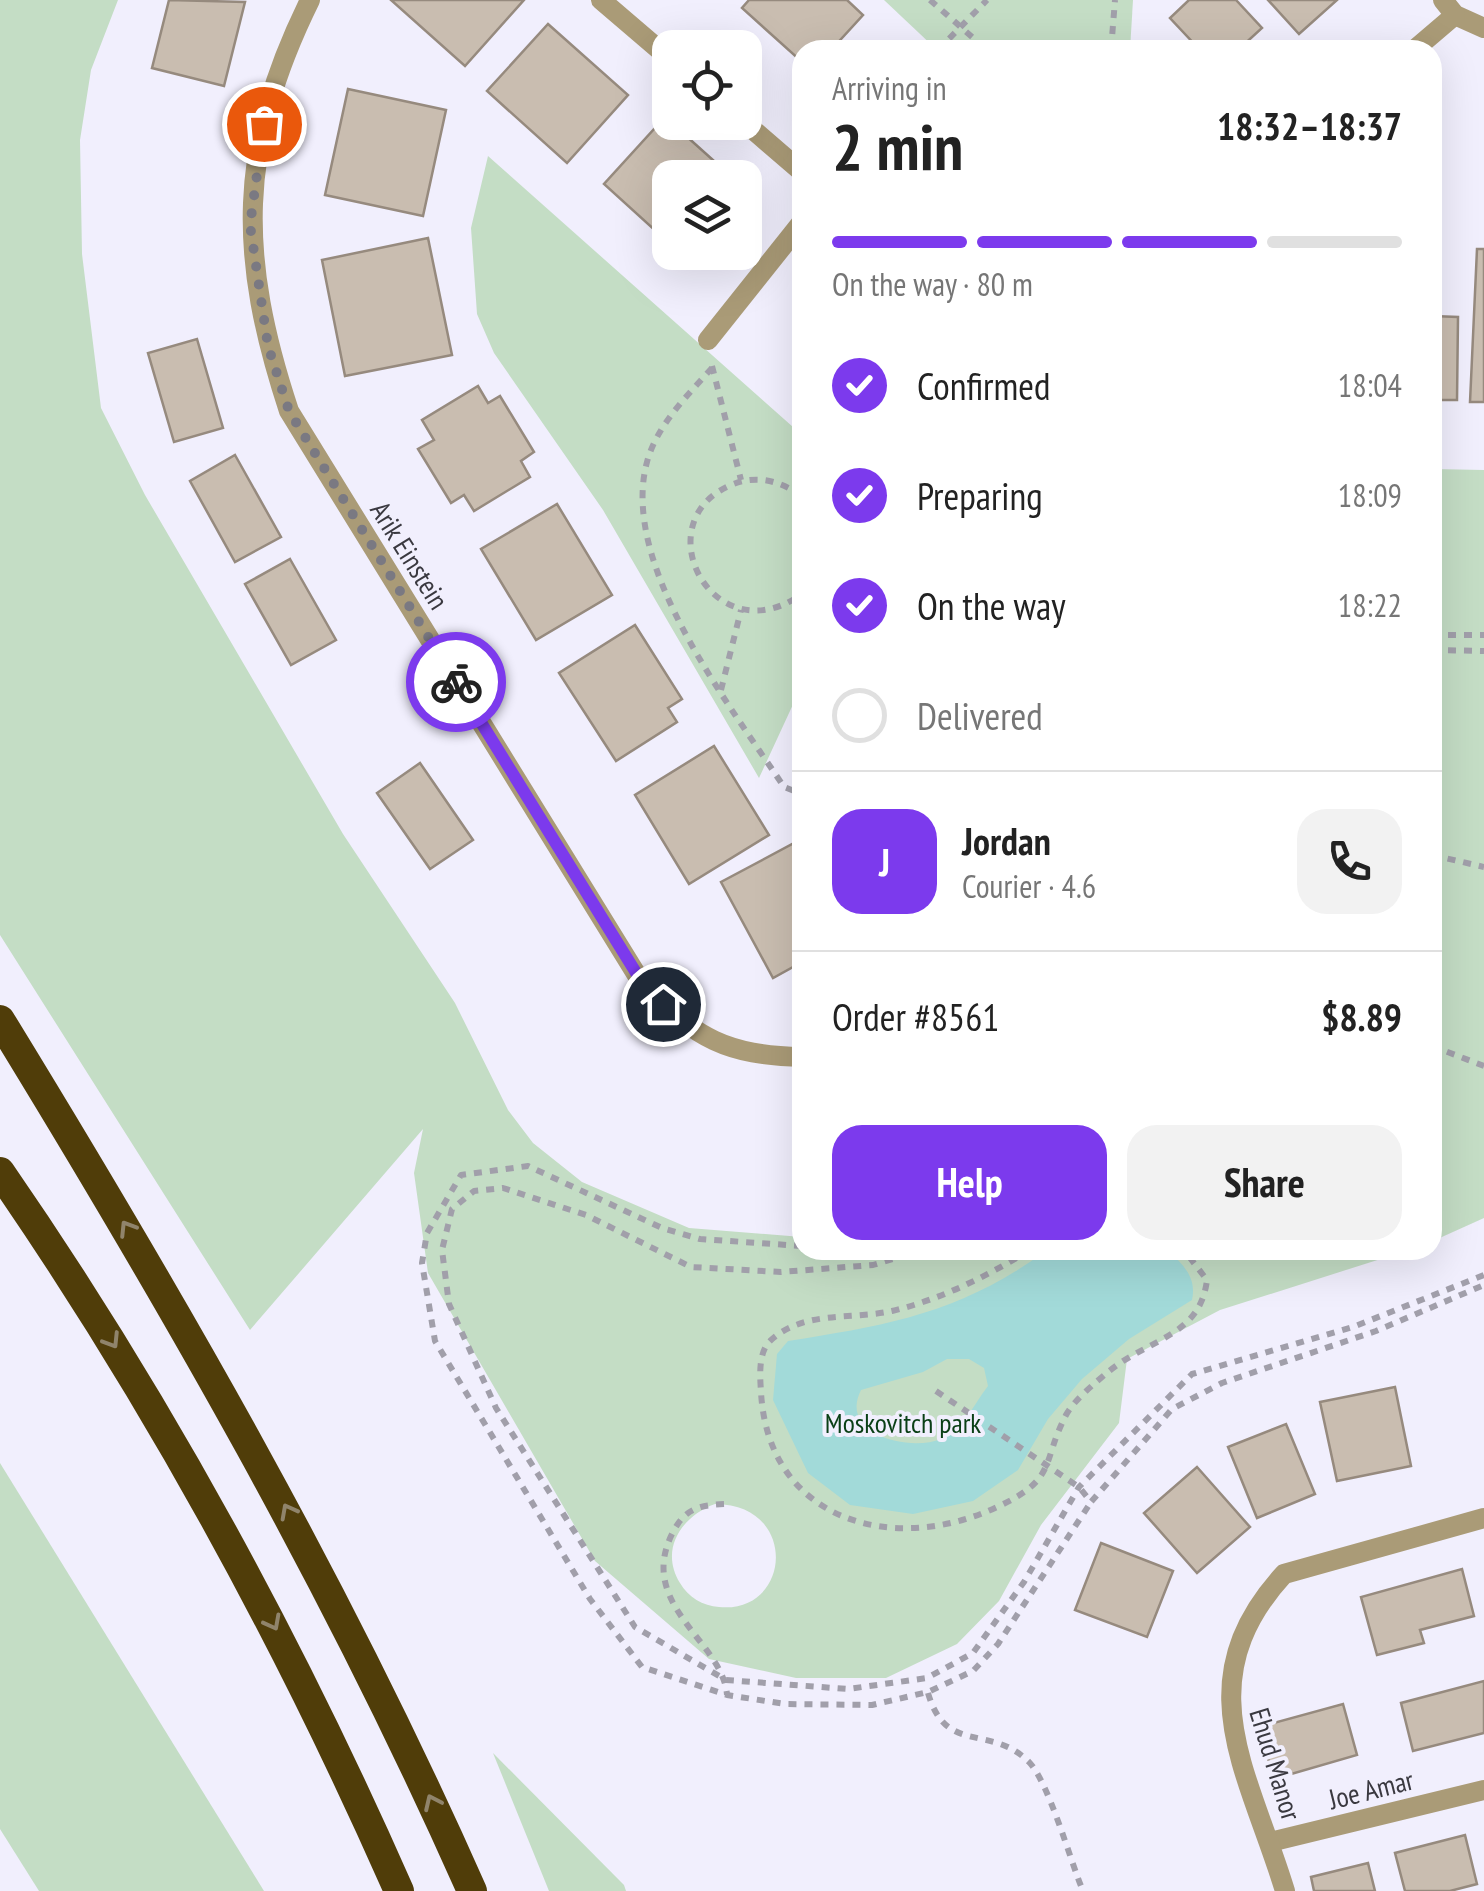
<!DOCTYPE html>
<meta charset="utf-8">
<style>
body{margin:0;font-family:"PT Sans Narrow",sans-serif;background:#f2f2f2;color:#222;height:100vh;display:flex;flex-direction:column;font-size:38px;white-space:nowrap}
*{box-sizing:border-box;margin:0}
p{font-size:32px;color:#767676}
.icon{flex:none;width:55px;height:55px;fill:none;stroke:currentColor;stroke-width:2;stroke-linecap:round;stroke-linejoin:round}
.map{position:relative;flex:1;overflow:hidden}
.sheet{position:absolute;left:792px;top:40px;width:650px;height:1220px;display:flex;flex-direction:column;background:#fff;border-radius:30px;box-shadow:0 10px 40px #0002}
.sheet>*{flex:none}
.fabs{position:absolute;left:652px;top:30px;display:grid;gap:20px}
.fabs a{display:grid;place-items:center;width:110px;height:110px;border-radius:20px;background:#fff;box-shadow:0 10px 40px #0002;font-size:50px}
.pin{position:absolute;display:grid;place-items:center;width:85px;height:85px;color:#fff;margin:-42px;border:5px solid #fff;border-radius:50%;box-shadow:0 2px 10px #0007}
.courier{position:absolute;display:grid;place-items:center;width:100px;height:100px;margin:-50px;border:8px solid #7c3aed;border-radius:50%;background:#fff;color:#222;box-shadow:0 2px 12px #0007}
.head em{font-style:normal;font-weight:600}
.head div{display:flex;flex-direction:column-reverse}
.head{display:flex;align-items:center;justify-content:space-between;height:170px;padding:0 40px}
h1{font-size:65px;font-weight:600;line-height:75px}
.bar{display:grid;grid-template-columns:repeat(4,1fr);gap:15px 10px;align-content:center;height:120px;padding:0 40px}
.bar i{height:12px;border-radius:8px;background:#e0e0e0}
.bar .selected{background:#7c3aed}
.bar p{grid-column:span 4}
.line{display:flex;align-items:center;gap:25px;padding:0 40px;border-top:2px solid #e0e0e0}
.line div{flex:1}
.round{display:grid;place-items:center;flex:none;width:105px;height:105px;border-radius:30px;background:#f2f2f2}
ol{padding:0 40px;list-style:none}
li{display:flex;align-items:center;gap:30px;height:110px}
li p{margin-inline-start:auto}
li .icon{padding:10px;border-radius:50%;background:#7c3aed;color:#fff;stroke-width:4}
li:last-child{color:#767676}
li i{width:55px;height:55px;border:5px solid #e0e0e0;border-radius:50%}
.cta{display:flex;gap:20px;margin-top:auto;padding:20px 40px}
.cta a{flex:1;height:115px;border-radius:30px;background:#7c3aed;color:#fff;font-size:40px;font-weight:600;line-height:115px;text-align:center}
.cta a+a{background:#f2f2f2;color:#222}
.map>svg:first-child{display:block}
.green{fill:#c4ddc5;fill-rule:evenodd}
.water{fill:#a2dad9;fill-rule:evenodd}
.building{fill:#c9bdb0;stroke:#968a7e;stroke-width:2.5}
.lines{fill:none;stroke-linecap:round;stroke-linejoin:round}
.path{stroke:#a19faa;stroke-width:6;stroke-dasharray:8 8;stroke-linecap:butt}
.street{stroke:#aa9b77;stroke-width:20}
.highway{stroke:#503d09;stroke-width:30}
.oneway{stroke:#90846b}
.done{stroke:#7a7982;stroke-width:10;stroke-dasharray:0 18}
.route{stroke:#7c3aed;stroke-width:12}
.labels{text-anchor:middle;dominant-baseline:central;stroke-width:8;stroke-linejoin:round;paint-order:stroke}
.street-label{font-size:28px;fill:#3a3940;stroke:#f1effd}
.park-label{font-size:28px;fill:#0a3f16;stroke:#f1effd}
</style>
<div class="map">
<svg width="1484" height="1891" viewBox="0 0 1484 1891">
<rect width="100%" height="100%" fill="#f1effd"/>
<!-- green -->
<g class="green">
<path d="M0 0H118L91 70 80 140 82 254 101 408 145 495 343 834 455 1003 508 1110 533 1143 582 1182 689 1228 802 1237V1250H1409L1220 1310 1127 1359 1119 1423 1041 1525 999 1601 957 1644 886 1678H796L709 1659 595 1561 428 1273 414 1173 423 1129 250 1330 0 935ZM715 1504C799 1504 792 1614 719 1607 703 1606 688 1597 680 1583 659 1549 682 1516 715 1504Z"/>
<path d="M884 0H1133L1130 50H937Z"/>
<path d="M488 156 802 435V685L759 778 603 510 494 353 477 314 471 228Z"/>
<path d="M1433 469 1484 470V1218L1433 1241Z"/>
<path d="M0 1463 264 1891H39L0 1829Z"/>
<path d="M493 1753 624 1885 626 1891H549Z"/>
</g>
<!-- water -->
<path class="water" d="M1047 1250H1168C1183 1265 1197 1277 1192 1300L1129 1339 1082 1379 1048 1419 1018 1470 973 1501 913 1514 850 1505 808 1473 773 1400 777 1354 788 1341C889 1325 961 1313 1047 1250ZM947 1359H969L984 1368 988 1386C974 1404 963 1430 941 1439 910 1452 838 1435 861 1390L923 1372Z"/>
<!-- building -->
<g class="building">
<path d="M169 0 245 2 224 86 152 68Z"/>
<path d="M391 0H524L465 66Z"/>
<path d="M749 0H847L863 15 831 50H802V62L742 8Z"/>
<path d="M1189 0H1236L1262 28 1238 50H1200L1170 18Z"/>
<path d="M1268 0H1337L1299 34Z"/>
<path d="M548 24 628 95 567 163 487 91Z"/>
<path d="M348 89 446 110 423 216 325 195Z"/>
<path d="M665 117 733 178H670V244L604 184Z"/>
<path d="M428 238 452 355 345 376 322 260Z"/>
<path d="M1477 249H1484V402H1470Z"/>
<path d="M1432 316 1458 317 1457 400H1432Z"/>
<path d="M197 339 223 428 174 442 148 353Z"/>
<path d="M478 386 488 403 500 396 534 452 521 461 530 477 474 511 464 495 451 503 418 449 434 440 422 420Z"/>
<path d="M235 455 281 537 235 562 190 481Z"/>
<path d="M557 504 612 595 536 640 481 549Z"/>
<path d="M290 559 336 640 291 665 245 584Z"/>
<path d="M635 625 682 699 668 708 677 722 616 761 559 673Z"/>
<path d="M714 746 769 835 689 884 635 795Z"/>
<path d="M420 763 473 840 430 869 377 793Z"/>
<path d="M796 842 802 853V962L773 978 721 882Z"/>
<path d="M1395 1387 1411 1466 1337 1481 1320 1402Z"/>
<path d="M1286 1424 1315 1494 1257 1518 1228 1447Z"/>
<path d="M1197 1467 1250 1527 1197 1573 1144 1513Z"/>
<path d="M1101 1543 1173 1571 1147 1637 1075 1610Z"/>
<path d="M1462 1569 1474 1616 1420 1630 1424 1643 1377 1655 1361 1597Z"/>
<path d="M1484 1681V1733L1413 1751 1401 1703Z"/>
<path d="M1343 1704 1357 1755 1274 1779 1259 1727Z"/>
<path d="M1465 1835 1477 1884 1450 1891H1405L1395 1853Z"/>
<path d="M1368 1863 1375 1891H1314L1311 1877Z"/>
</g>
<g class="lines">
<!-- path -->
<g class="path">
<path d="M930 0 987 50"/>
<path d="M938 50 987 0"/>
<path d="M1111 50 1115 0"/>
<path d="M712 366 741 480"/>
<path d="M712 368C687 396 657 425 647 462 619 565 730 705 784 787L802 794"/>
<path d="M802 496C780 481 757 474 731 485 643 522 713 657 802 594"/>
<path d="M1432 635H1484"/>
<path d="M1432 650 1484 651"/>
<path d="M721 690 741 610"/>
<path d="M1432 855 1484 867"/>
<path d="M1432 1046 1484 1066"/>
<path d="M802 1246 700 1239 662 1228 528 1166 461 1175 427 1233 422 1263 435 1341 590 1599 642 1667 727 1695 785 1704 872 1705 928 1692 973 1671 998 1644 1091 1502"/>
<path d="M923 1250 873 1265 781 1272 691 1267 586 1215 503 1188 474 1191 452 1209 442 1250 449 1304 496 1408 635 1627 726 1680 848 1689 927 1678 973 1653 1024 1582 1079 1487 1192 1374 1353 1327 1484 1275"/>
<path d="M1030 1250C987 1276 942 1299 892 1311 851 1320 803 1310 770 1341 758 1353 760 1376 761 1392 768 1521 893 1556 997 1507 1058 1479 1041 1463 1066 1415 1074 1400 1095 1383 1108 1372 1149 1338 1200 1337 1207 1280L1184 1250"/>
<path d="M936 1391 1079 1487 1091 1502 1172 1409 1222 1383 1376 1331 1484 1285"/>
<path d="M724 1504C699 1505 685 1509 673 1532 635 1605 723 1641 727 1695"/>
<path d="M928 1693C946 1756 990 1723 1029 1762 1049 1783 1070 1860 1083 1891"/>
</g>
<!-- street -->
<g class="street">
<path d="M310 0C237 148 238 257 289 411L643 985C697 1039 726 1055 802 1057"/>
<path d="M601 0 670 59"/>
<path d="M1443 0 1455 15 1484 28"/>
<path d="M1414 50 1455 15"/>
<path d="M744 122 802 172"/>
<path d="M708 340 802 222"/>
<path d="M1270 1842 1484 1790"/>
<path d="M1285 1891C1249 1772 1185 1682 1284 1574L1484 1518"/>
</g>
<!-- highway -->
<g class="highway">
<path d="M0 1020C174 1304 337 1586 472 1891"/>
<path d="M0 1172C157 1399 288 1639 399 1891"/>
</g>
</g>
<!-- one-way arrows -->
<defs><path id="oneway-chevron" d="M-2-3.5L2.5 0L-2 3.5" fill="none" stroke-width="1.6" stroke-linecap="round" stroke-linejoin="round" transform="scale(2.5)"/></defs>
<g class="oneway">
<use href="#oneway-chevron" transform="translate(127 1228) rotate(-122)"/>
<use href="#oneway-chevron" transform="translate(112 1341) rotate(58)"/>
<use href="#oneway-chevron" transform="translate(288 1511) rotate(-118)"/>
<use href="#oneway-chevron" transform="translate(273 1623) rotate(62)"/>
<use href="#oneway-chevron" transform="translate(432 1802) rotate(-115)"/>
</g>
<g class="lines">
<!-- done -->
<path class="done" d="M264 124 250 225 268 346 289 411 456 682"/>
<!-- route -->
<path class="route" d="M456 682 643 984 663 1004"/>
</g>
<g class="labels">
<!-- street labels -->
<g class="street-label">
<text transform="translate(410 555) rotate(58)">Arik Einstein</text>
<text transform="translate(1276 1764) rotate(73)">Ehud Manor</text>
<text transform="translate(1371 1789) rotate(-14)">Joe Amar</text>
</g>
<!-- park labels -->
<g class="park-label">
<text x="903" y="1422">Moskovitch park</text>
</g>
</g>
</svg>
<div class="fabs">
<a><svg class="icon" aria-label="locate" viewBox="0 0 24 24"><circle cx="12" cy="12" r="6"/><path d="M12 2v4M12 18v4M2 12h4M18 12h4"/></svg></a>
<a><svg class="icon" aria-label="layers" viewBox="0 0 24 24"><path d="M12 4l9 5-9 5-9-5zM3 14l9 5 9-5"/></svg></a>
</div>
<div class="pin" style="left:264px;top:124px;background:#ea580c"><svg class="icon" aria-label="bag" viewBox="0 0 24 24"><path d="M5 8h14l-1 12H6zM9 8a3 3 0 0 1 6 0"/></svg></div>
<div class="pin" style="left:663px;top:1004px;background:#1f2937"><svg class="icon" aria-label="home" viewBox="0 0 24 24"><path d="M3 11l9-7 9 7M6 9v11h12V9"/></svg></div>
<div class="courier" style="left:456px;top:682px"><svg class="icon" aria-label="bike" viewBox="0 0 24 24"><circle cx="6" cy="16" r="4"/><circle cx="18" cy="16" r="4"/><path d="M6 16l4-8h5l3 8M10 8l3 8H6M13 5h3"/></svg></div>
<section class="sheet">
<div class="head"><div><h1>2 min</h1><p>Arriving in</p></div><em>18:32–18:37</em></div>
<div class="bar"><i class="selected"></i><i class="selected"></i><i class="selected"></i><i></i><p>On the way · 80 m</p></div>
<ol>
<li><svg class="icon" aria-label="check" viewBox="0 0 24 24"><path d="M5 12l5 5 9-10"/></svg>Confirmed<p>18:04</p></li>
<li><svg class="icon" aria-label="check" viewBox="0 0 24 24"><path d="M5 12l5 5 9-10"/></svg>Preparing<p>18:09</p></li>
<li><svg class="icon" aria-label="check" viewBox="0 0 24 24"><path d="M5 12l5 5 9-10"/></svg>On the way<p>18:22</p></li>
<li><i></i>Delivered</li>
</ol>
<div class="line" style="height:180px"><b class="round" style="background:#7c3aed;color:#fff">J</b><div><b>Jordan</b><p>Courier · 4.6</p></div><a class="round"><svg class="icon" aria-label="phone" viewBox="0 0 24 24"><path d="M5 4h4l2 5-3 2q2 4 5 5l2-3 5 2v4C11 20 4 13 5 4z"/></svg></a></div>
<div class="line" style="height:130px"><div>Order #8561</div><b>$8.89</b></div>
<div class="cta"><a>Help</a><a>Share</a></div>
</section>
</div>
